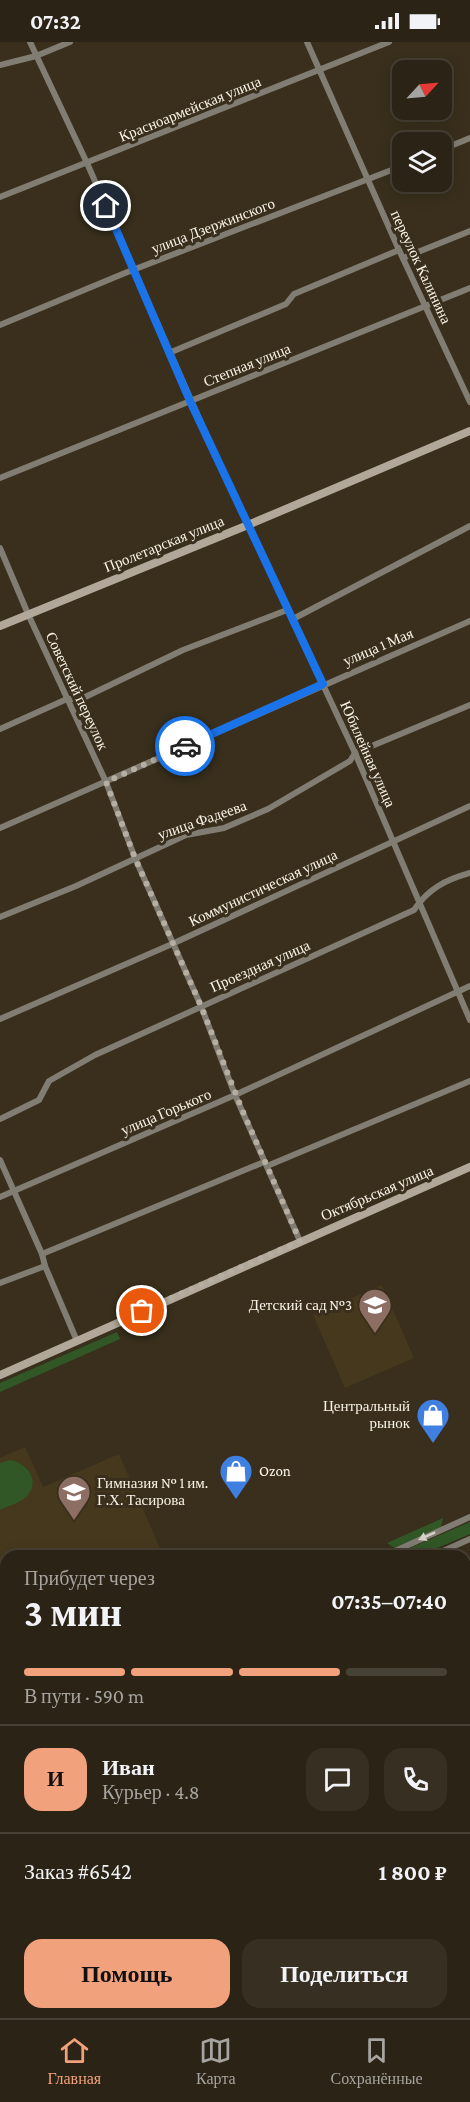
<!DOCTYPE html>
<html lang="ru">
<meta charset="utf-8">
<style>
body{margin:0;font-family:"Crimson Pro",serif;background:#372f22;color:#f1f3f6;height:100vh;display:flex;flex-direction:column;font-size:22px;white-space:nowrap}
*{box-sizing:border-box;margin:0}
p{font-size:20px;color:#a6a4a0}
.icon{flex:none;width:33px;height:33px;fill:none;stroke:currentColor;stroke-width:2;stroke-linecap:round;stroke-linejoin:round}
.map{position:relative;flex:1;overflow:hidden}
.details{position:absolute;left:0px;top:1508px;width:471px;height:470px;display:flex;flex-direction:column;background:#2b2315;border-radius:18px 18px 0 0;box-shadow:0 3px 15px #0003,0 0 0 2px #474034}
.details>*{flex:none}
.needle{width:39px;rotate:64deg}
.controls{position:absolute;left:392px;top:18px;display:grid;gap:12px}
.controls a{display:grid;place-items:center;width:60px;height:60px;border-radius:12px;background:#2b2315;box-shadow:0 3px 15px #0003,0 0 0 2px #474034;font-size:30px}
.pin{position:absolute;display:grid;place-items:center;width:51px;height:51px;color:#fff;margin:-26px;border:3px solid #fff;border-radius:50%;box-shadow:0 2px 6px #0007}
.courier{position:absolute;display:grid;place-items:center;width:60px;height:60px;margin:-30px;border:4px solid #1a73e8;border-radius:50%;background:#fff;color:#222;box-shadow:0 2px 8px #0007}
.summary em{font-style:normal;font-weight:700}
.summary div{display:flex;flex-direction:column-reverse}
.summary{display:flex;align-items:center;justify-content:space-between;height:102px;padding:0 24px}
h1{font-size:39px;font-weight:700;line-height:45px}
.bar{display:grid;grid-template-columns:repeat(4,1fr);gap:9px 6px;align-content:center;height:72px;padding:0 24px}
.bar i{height:8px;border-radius:4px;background:#474034}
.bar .current{background:#f1a17b}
.bar p{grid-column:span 4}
.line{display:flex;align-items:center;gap:15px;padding:0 24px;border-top:2px solid #474034}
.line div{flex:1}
.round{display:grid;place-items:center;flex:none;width:63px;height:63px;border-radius:18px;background:#372f22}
.cta{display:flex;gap:12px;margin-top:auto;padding:12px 24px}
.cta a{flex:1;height:69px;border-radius:18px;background:#f1a17b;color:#111;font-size:24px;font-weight:700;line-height:69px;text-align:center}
.cta a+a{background:#372f22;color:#f1f3f6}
.status{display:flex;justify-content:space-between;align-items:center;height:42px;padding:0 30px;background:#2b2315;direction:ltr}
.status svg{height:16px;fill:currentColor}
.menu{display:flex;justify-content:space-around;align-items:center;height:84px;border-top:2px solid #474034;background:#2b2315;font-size:16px;color:#a6a4a0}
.menu a{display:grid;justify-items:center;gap:3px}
.menu .current{color:#f1a17b}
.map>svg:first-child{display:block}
.built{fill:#45381d}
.green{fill:#315727}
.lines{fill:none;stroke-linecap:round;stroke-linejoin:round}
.street{stroke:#827d73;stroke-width:6}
.secondary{stroke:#b1a899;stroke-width:8}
.oneway{fill:#d6d0c5}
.done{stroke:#b6afa1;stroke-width:6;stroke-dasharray:0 10.8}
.route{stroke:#1a73e8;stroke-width:8}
.labels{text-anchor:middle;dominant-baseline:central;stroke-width:6;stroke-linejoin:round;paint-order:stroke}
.street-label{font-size:15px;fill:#faf4e8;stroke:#392f1c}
.poi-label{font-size:15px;fill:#faf4e8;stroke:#392f1c;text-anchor:end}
</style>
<div class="status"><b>07:32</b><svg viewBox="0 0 49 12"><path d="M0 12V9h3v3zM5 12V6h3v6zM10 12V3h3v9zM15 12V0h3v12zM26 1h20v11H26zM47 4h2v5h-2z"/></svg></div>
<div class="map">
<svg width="470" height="1976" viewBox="0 0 470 1976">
<rect width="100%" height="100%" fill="#392f1c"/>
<!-- built -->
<g class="built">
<path d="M382 1243 414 1316 345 1346 313 1273Z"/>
<path d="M25 1405 43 1445 119 1412 163 1513 6 1514V1577L0 1563V1416Z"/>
</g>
<!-- green -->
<g class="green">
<path d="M117 1290 120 1297 0 1350V1341Z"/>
<path d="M10 1418C27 1421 41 1439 27 1454 20 1461 8 1464 0 1468V1421Z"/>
<path d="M443 1476 441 1486 394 1506 387 1501Z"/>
<path d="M470 1480V1492L421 1513H394Z"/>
</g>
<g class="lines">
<!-- street -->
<g class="street">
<path d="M30 0 87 121 212 406 355 711 470 978"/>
<path d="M307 0 399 208 470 360"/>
<path d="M0 23 36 14 70 0"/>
<path d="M441 108 470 96"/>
<path d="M0 155 389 0"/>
<path d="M403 216 470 189"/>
<path d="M0 283 125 231 402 124"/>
<path d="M169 311 286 262 294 252 399 208"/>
<path d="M0 436 470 246"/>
<path d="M0 506 28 572 106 740 135 816 201 964 235 1053 300 1199"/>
<path d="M293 577 470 484"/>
<path d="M0 687 67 657H81L183 608 287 568"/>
<path d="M0 786 470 579"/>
<path d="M0 875 76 844 186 793 224 786 268 767 350 719 355 711 470 663"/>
<path d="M0 977 172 902 470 764"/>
<path d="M0 1077 39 1058 49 1039 95 1013 414 868C428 847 445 838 470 831"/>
<path d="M0 1118 42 1212 45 1224 77 1299"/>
<path d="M267 1124 470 1039"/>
<path d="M0 1155 235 1053 470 944"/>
<path d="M42 1212 264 1120"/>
<path d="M0 1241 45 1224"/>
<path d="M384 1514 470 1475"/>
<path d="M432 1514 470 1497"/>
<path d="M465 1716 470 1727"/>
<path d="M465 1767 470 1765"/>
<path d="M0 1781 6 1778"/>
<path d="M0 1868 6 1866"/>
<path d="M0 1950 6 1948"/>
</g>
<!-- secondary -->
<g class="secondary">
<path d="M0 584 248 483 470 389"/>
<path d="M0 1333 470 1125"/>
<path d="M0 1685 6 1683"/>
<path d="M0 1706 6 1704"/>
<path d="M465 1951 470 1949"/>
<path d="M228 1971 230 1976"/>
<path d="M411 1976 422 1971"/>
</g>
</g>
<!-- one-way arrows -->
<defs><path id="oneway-solid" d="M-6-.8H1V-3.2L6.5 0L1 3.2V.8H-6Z" transform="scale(1.5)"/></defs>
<use class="oneway" href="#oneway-solid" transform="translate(427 1494) rotate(156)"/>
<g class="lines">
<!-- done -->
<path class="done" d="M142 1269 300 1199 243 1070 201 964 135 816 106 740 185 704"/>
<!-- route -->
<path class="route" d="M106 164 190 359 323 642 185 704"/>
</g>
<!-- icons -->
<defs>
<symbol id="school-pin" viewBox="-11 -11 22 30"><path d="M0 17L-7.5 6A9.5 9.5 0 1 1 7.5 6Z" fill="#8d6e63" stroke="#392f1c"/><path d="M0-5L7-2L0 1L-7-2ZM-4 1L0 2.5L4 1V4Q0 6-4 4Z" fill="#fff"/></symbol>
<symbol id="shop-pin" viewBox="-11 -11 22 30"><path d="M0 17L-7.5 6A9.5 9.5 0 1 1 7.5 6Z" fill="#3f7fe0" stroke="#392f1c"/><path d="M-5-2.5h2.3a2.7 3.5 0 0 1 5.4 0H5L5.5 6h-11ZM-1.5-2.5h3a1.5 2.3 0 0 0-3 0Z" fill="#fff"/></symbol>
</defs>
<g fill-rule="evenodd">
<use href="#school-pin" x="356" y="1244" width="38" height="52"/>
<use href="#shop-pin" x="414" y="1354" width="38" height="52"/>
<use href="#shop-pin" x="217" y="1410" width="38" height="52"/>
<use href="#school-pin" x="55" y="1431" width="38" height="52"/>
</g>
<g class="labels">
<!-- street labels -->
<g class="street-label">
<text transform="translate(190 67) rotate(-22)">Красноармейская улица</text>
<text transform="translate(213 184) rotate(-21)">улица Дзержинского</text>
<text transform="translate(421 225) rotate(65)">переулок Калинина</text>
<text transform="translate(247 323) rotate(-22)">Степная улица</text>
<text transform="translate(164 502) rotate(-22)">Пролетарская улица</text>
<text transform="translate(378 605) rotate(-23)">улица 1 Мая</text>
<text transform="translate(77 649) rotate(65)">Советский переулок</text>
<text transform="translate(368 712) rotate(66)">Юбилейная улица</text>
<text transform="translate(202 778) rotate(-19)">улица Фадеева</text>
<text transform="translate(263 846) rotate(-25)">Коммунистическая улица</text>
<text transform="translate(260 924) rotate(-24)">Проездная улица</text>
<text transform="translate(166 1070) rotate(-23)">улица Горького</text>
<text transform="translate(377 1151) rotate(-23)">Октябрьская улица</text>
</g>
<!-- poi labels -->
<g class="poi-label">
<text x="352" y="1263">Детский сад №3</text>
<text x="410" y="1364">Центральный<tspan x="410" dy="17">рынок</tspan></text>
<text x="259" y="1429" text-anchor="start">Ozon</text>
<text x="97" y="1441" text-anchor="start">Гимназия № 1 им.<tspan x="97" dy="17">Г.Х. Тасирова</tspan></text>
</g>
</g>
</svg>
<div class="controls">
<a><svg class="needle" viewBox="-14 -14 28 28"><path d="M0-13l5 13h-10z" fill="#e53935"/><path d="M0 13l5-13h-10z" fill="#a6a4a0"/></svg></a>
<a><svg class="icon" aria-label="layers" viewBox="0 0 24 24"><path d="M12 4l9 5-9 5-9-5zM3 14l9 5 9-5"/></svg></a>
</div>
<div class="pin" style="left:142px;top:1269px;background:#ea580c"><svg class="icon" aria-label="bag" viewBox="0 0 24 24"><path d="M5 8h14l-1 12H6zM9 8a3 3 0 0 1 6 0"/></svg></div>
<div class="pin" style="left:106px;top:164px;background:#1f2937"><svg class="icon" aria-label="home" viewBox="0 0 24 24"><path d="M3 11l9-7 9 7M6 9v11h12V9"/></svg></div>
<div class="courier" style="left:185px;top:704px"><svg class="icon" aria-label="car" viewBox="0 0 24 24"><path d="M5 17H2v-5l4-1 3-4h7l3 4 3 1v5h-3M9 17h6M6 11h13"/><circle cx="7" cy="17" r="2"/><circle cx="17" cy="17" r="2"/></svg></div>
<section class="details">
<div class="summary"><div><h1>3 мин</h1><p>Прибудет через</p></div><em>07:35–07:40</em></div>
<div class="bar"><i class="current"></i><i class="current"></i><i class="current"></i><i></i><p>В пути · 590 m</p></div>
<div class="line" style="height:108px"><b class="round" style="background:#f1a17b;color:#111">И</b><div><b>Иван</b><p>Курьер · 4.8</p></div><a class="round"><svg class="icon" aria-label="chat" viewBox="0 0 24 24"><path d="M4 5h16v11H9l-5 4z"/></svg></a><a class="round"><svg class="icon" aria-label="phone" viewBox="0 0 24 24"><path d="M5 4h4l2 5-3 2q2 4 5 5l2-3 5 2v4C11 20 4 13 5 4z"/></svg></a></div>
<div class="line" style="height:78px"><div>Заказ #6542</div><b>1 800 ₽</b></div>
<div class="cta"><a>Помощь</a><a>Поделиться</a></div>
</section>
</div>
<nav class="menu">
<a class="current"><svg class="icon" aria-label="home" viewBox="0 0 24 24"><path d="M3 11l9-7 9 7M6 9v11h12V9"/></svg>Главная</a>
<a><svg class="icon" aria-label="map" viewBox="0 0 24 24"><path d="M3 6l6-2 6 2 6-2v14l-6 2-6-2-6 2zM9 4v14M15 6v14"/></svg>Карта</a>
<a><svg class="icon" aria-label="saved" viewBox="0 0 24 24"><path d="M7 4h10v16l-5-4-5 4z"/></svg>Сохранённые</a>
</nav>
